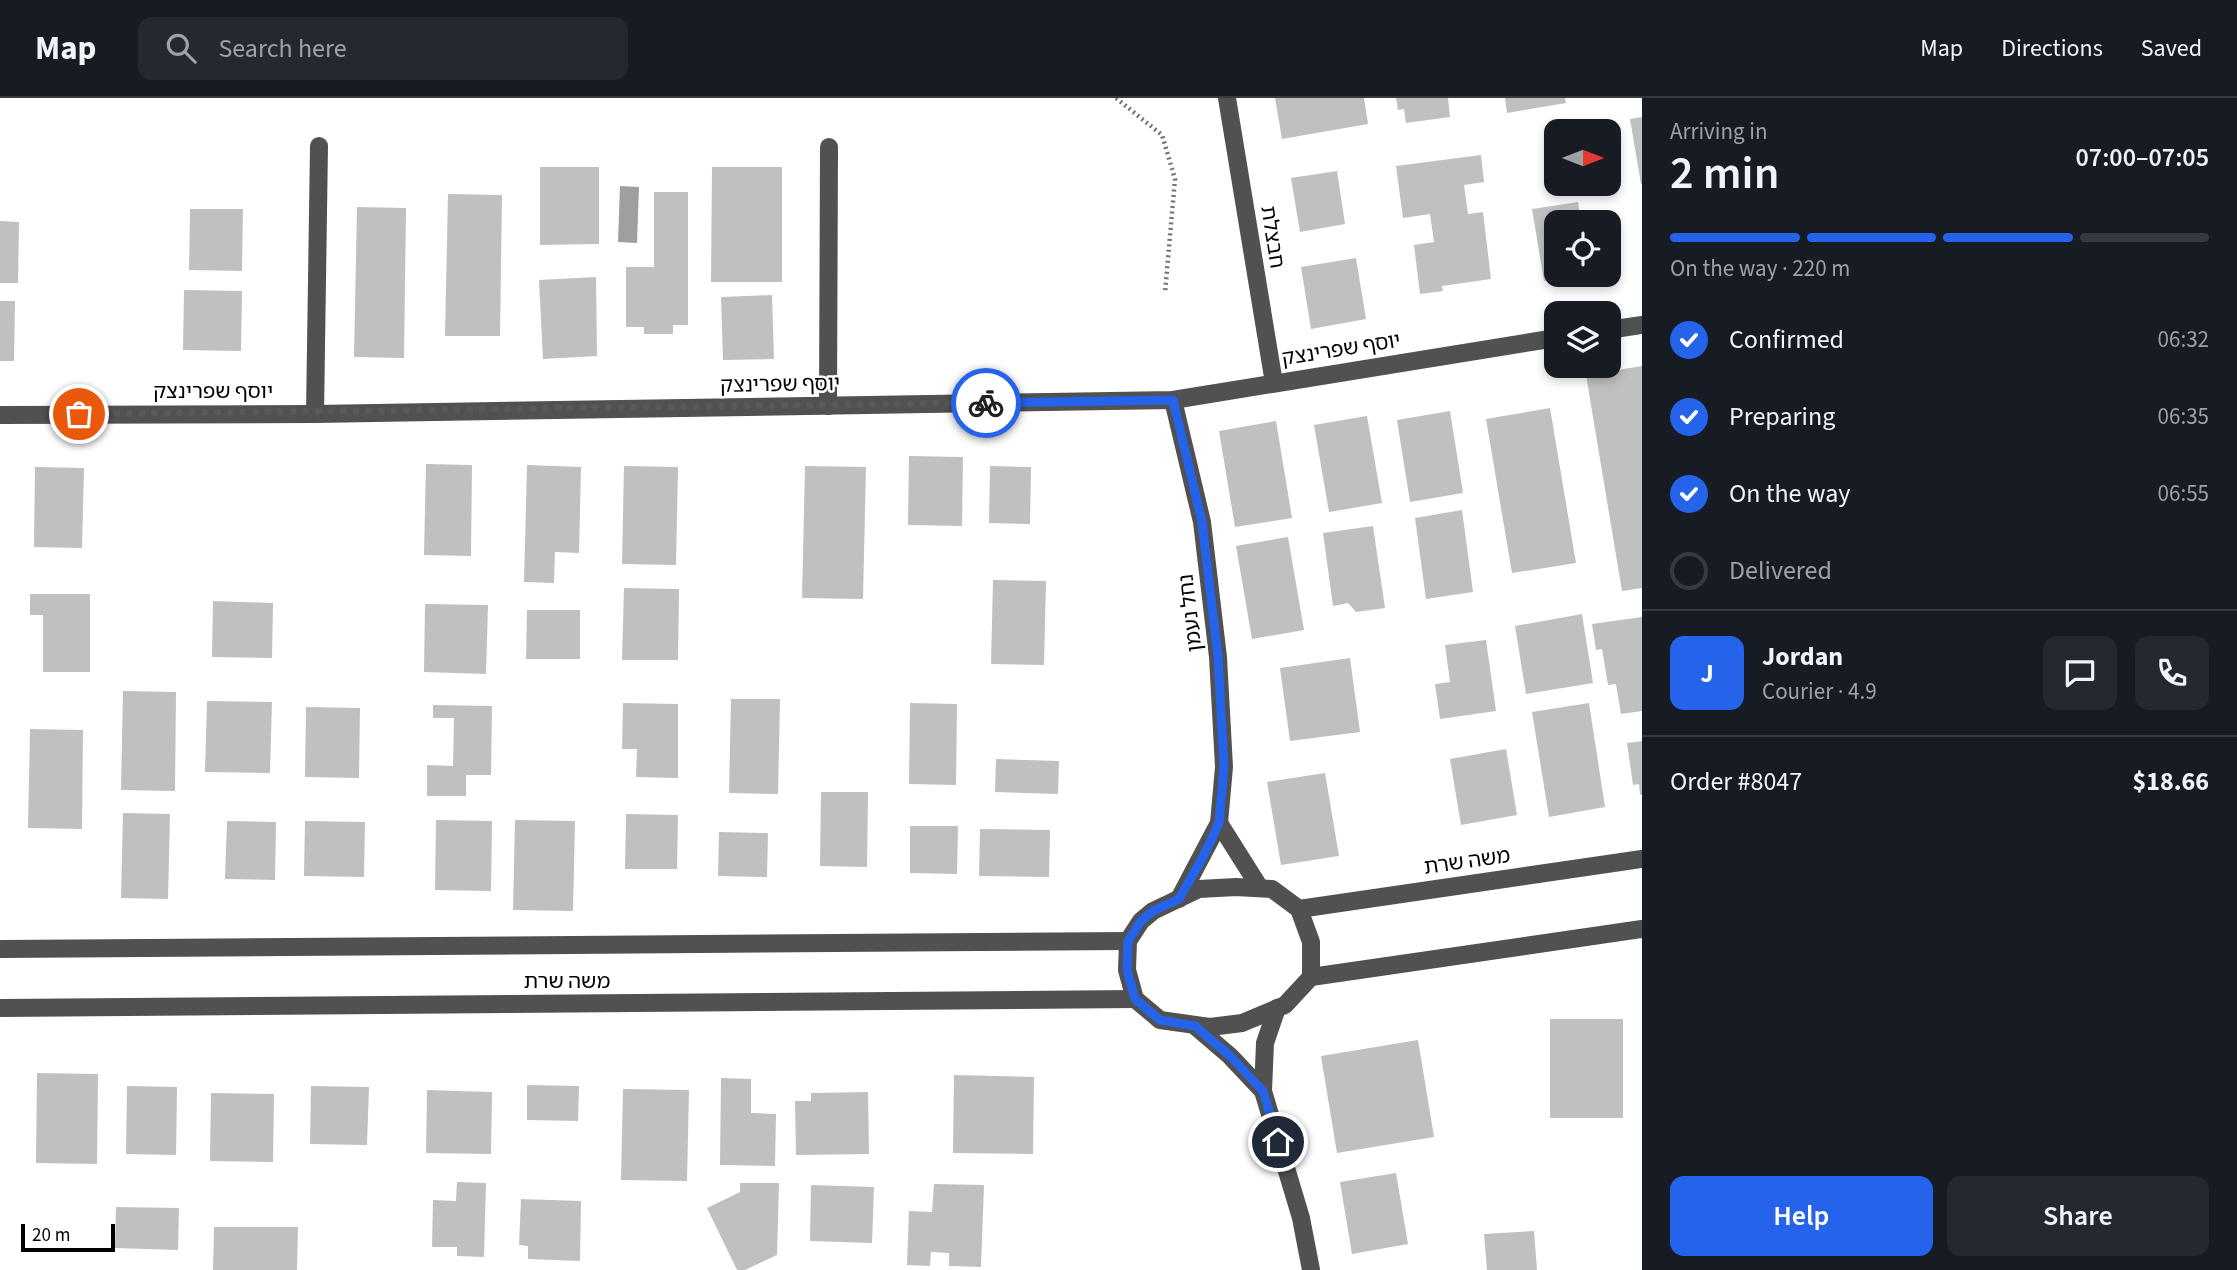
<!DOCTYPE html>
<meta charset="utf-8">
<style>
body{margin:0;font-family:"Source Sans 3","Noto Sans Hebrew",sans-serif;background:#242831;color:#f1f3f6;height:100vh;display:flex;flex-direction:column;font-size:26px;white-space:nowrap}
*{box-sizing:border-box;margin:0}
p{font-size:23px;color:#9ea1a6}
.icon{flex:none;width:38px;height:38px;fill:none;stroke:currentColor;stroke-width:2;stroke-linecap:round;stroke-linejoin:round}
.map{position:relative;flex:1;overflow:hidden}
.side{display:flex;flex-direction:column;background:#171b24;width:595px}
.side>*{flex:none}
.needle{width:46px;rotate:90deg}
.controls{position:absolute;left:1544px;top:21px;display:grid;gap:14px}
.controls a{display:grid;place-items:center;width:77px;height:77px;border-radius:14px;background:#171b24;box-shadow:0 4px 10px #0003;font-size:35px}
.scale{position:absolute;left:21px;bottom:18px;width:94px;box-sizing:border-box;padding-left:7px;border:4px solid #000;border-top:0;font-size:19px;line-height:24px;white-space:nowrap;color:#000;-webkit-text-stroke:5px #fff;paint-order:stroke}
.pin{position:absolute;display:grid;place-items:center;width:60px;height:60px;color:#fff;margin:-30px;border:4px solid #fff;border-radius:50%;box-shadow:0 2px 7px #0007}
.courier{position:absolute;display:grid;place-items:center;width:70px;height:70px;margin:-35px;border:5px solid #2563eb;border-radius:50%;background:#fff;color:#222;box-shadow:0 2px 9px #0007}
.headline em{font-style:normal;font-weight:600}
.headline div{display:flex;flex-direction:column-reverse}
.headline{display:flex;align-items:center;justify-content:space-between;height:119px;padding:0 28px}
h1{font-size:46px;font-weight:600;line-height:52px}
.bar{display:grid;grid-template-columns:repeat(4,1fr);gap:10px 7px;align-content:center;height:84px;padding:0 28px}
.bar i{height:9px;border-radius:5px;background:#363941}
.bar .active{background:#2563eb}
.bar p{grid-column:span 4}
.line{display:flex;align-items:center;gap:18px;padding:0 28px;border-top:2px solid #363941}
.line div{flex:1}
.round{display:grid;place-items:center;flex:none;width:74px;height:74px;border-radius:14px;background:#242831}
ol{padding:0 28px;list-style:none}
li{display:flex;align-items:center;gap:21px;height:77px}
li p{margin-inline-start:auto}
li .icon{padding:7px;border-radius:50%;background:#2563eb;color:#fff;stroke-width:4}
li:last-child{color:#9ea1a6}
li i{width:38px;height:38px;border:4px solid #363941;border-radius:50%}
.action{display:flex;gap:14px;margin-top:auto;padding:14px 28px}
.action a{flex:1;height:80px;border-radius:14px;background:#2563eb;color:#fff;font-size:28px;font-weight:600;line-height:80px;text-align:center}
.action a+a{background:#242831;color:#f1f3f6}
header{display:flex;align-items:center;gap:42px;box-sizing:border-box;height:98px;padding:0 35px;background:#171b24;border-bottom:2px solid #363941}
header strong{font-size:33px}
nav{display:flex;gap:38px;margin-inline-start:auto;font-size:24px}
.search{width:490px;height:63px;background:#242831;display:flex;align-items:center;gap:18px;box-sizing:border-box;padding:0 24px;border-radius:14px;color:#9ea1a6;font-size:26px}
main{display:flex;flex:1;min-height:0}
.map>svg:first-child{display:block}
.water{fill:#9f9f9f}
.building{fill:#c0c0c0}
.lines{fill:none;stroke-linecap:round;stroke-linejoin:round}
.path{stroke:#737373;stroke-width:4.5;stroke-dasharray:2 3.5;stroke-linecap:butt}
.minor{stroke:#515151;stroke-width:18}
.done{stroke:#595959;stroke-width:7;stroke-dasharray:0 12.6}
.route{stroke:#2563eb;stroke-width:9}
.labels{text-anchor:middle;dominant-baseline:central;stroke-width:5;stroke-linejoin:round;paint-order:stroke}
.street-label{font-size:21px;fill:#000;stroke:#fff}
</style>
<header>
<strong>Map</strong>
<div class="search"><svg class="icon" aria-label="search" viewBox="0 0 24 24"><circle cx="10" cy="10" r="6"/><path d="M15 15l6 6"/></svg>Search here</div>
<nav><a>Map</a><a>Directions</a><a>Saved</a></nav>
</header>
<main>
<div class="map">
<svg width="1642" height="1172" viewBox="0 0 1642 1172">
<rect width="100%" height="100%" fill="#fff"/>
<!-- water -->
<path class="water" d="M620 88 639 89 637 145 618 144Z"/>
<!-- building -->
<g class="building">
<path d="M1275 0H1364L1368 26 1282 41Z"/>
<path d="M1396 0H1448L1450 19 1406 25 1404 11 1398 12Z"/>
<path d="M1505 0H1565L1566 5 1507 15Z"/>
<path d="M1642 19V86H1641L1630 21Z"/>
<path d="M1481 57 1484 84 1464 87 1468 116 1483 114 1491 181 1442 188 1443 193 1420 196 1414 147 1434 144 1430 116 1403 120 1396 68Z"/>
<path d="M540 69H599V146L540 147Z"/>
<path d="M712 69H782V184H711Z"/>
<path d="M1337 73 1345 126 1300 134 1291 80Z"/>
<path d="M654 94H688V227H673V236H644V229H626V169H654Z"/>
<path d="M448 96 502 97 500 238H445Z"/>
<path d="M1578 104 1581 124H1556V177L1574 178 1544 183 1532 111Z"/>
<path d="M357 109 406 110 404 260 354 259Z"/>
<path d="M190 111H243L242 173 189 172Z"/>
<path d="M0 123 19 124 18 185H0Z"/>
<path d="M1356 160 1366 221 1311 231 1301 169Z"/>
<path d="M596 179 597 258 543 261 539 182Z"/>
<path d="M184 192 242 193 241 253 183 252Z"/>
<path d="M772 197 774 261 723 262 721 199Z"/>
<path d="M0 203H15L14 263H0Z"/>
<path d="M1642 268V490L1622 493 1586 277Z"/>
<path d="M1550 310 1576 465 1512 475 1486 321Z"/>
<path d="M1450 313 1463 395 1410 404 1397 322Z"/>
<path d="M1367 318 1382 405 1329 414 1314 327Z"/>
<path d="M1276 323 1292 420 1235 429 1219 333Z"/>
<path d="M909 358 963 359 962 428 908 427Z"/>
<path d="M426 366 472 367 471 458 424 457Z"/>
<path d="M527 367 581 369 579 455 555 454 554 485 524 484Z"/>
<path d="M624 368 678 369 676 467 622 466Z"/>
<path d="M805 368 866 369 863 501 802 500Z"/>
<path d="M990 368 1031 369 1030 426 989 425Z"/>
<path d="M35 369 84 370 82 450 34 449Z"/>
<path d="M1462 412 1473 494 1426 501 1415 420Z"/>
<path d="M1373 428 1385 510 1356 514 1348 505 1333 508 1323 435Z"/>
<path d="M1288 439 1304 532 1252 541 1236 448Z"/>
<path d="M993 482 1046 483 1044 567 991 566Z"/>
<path d="M624 490 679 491 678 562H622Z"/>
<path d="M30 496H90V574H43V517H30Z"/>
<path d="M213 503 273 505 272 560 212 559Z"/>
<path d="M425 506 488 507 486 576 424 574Z"/>
<path d="M527 512H580V561H526Z"/>
<path d="M1582 516 1593 585 1526 596 1515 528Z"/>
<path d="M1642 519V613L1621 616 1616 586 1608 587 1602 551 1596 552 1592 526Z"/>
<path d="M1486 542 1496 613 1440 621 1435 586 1450 584 1445 547Z"/>
<path d="M1350 560 1360 634 1290 643 1280 570Z"/>
<path d="M123 593 176 594 175 693 121 692Z"/>
<path d="M731 601H780L778 696 729 695Z"/>
<path d="M207 603 272 604 270 675 205 674Z"/>
<path d="M623 605 678 606V680L636 679 637 651H622Z"/>
<path d="M910 605 957 606 956 687 909 686Z"/>
<path d="M1589 605 1605 709 1549 719 1532 614Z"/>
<path d="M433 607 492 608 491 677H466V698H427V667L453 668 454 620H433Z"/>
<path d="M306 609 360 610 359 680 305 679Z"/>
<path d="M30 631 83 632 82 731 28 730Z"/>
<path d="M1642 643V696L1640 697 1639 686 1633 687 1627 645Z"/>
<path d="M1506 651 1517 717 1461 727 1450 661Z"/>
<path d="M996 661 1059 663 1058 696 995 694Z"/>
<path d="M1325 675 1339 758 1281 767 1267 684Z"/>
<path d="M821 694H868L867 769 820 768Z"/>
<path d="M123 715 170 716 168 801 121 800Z"/>
<path d="M626 716 678 717 677 771H625Z"/>
<path d="M436 722 492 723 491 793 435 792Z"/>
<path d="M515 722 575 723 573 813 513 812Z"/>
<path d="M227 723 276 724 275 782 225 781Z"/>
<path d="M305 723 365 724 364 779 304 778Z"/>
<path d="M910 728H958L957 776 910 775Z"/>
<path d="M980 731 1050 732 1049 779 979 778Z"/>
<path d="M719 734 768 735 767 779 718 778Z"/>
<rect x="1550" y="921" width="73" height="99"/>
<path d="M1418 942 1434 1039 1337 1055 1321 958Z"/>
<path d="M37 975 98 976 97 1066 36 1065Z"/>
<path d="M954 977 1034 979 1033 1056 953 1055Z"/>
<path d="M721 980 751 981V1015L776 1016 775 1068 720 1067Z"/>
<path d="M527 987 579 988 578 1023 527 1022Z"/>
<path d="M127 988 177 989 176 1057 126 1056Z"/>
<path d="M311 988 369 989 367 1047 310 1046Z"/>
<path d="M623 991 689 992 687 1083 621 1082Z"/>
<path d="M427 992 492 994 491 1056 426 1055Z"/>
<path d="M868 994 869 1056 796 1057 795 1003H811V995Z"/>
<path d="M211 995 274 996 273 1064 210 1063Z"/>
<path d="M1396 1075 1408 1146 1352 1156 1340 1084Z"/>
<path d="M457 1084 486 1085 484 1159 457 1158V1149H432L433 1102 456 1103Z"/>
<path d="M740 1085H779L777 1157 745 1172H737L707 1110 740 1094Z"/>
<path d="M934 1086 984 1087 981 1169 949 1168V1155L931 1154 930 1168 907 1167 909 1113 932 1114Z"/>
<path d="M811 1087 874 1089 872 1145 810 1143Z"/>
<path d="M521 1101 581 1103 580 1163 528 1161V1148L519 1147Z"/>
<path d="M116 1109 179 1110 178 1152 115 1150Z"/>
<path d="M214 1129H298L297 1172H213Z"/>
<path d="M1534 1133 1537 1172H1487L1484 1136Z"/>
</g>
<g class="lines">
<!-- path -->
<path class="path" d="M1116 0 1162 37 1175 81 1165 195"/>
<!-- minor -->
<g class="minor">
<path d="M1227 0 1274 285"/>
<path d="M1608 232 1642 227"/>
<path d="M1173 302 1202 424 1218 559 1224 669 1219 725 1179 801"/>
<path d="M828 308 829 49"/>
<path d="M315 316 319 48"/>
<path d="M0 317 315 316 1173 302 1556 240"/>
<path d="M1219 725 1260 790"/>
<path d="M1236 789 1272 791 1299 811 1311 844V879L1285 907 1242 925 1210 929 1160 922 1135 901 1127 872 1128 843 1141 823 1153 813 1199 791Z"/>
<path d="M1299 811 1642 761"/>
<path d="M0 851 1128 843"/>
<path d="M1311 879 1642 831"/>
<path d="M0 910 1135 901"/>
<path d="M1277 910 1265 945 1263 993 1301 1120 1311 1172"/>
<path d="M1195 928 1230 958 1263 993"/>
</g>
</g>
<g class="lines">
<!-- done -->
<path class="done" d="M79 316 986 305"/>
<!-- route -->
<path class="route" d="M986 305 1173 302 1202 424 1218 559 1224 669 1219 725 1204 757 1179 801 1153 813 1141 823 1128 843 1127 872 1135 901 1160 922 1195 928 1230 958 1263 993 1278 1044"/>
</g>
<g class="labels">
<!-- street labels -->
<g class="street-label">
<text transform="translate(1273 139) rotate(81)">חבצלת</text>
<text transform="translate(1341 251) rotate(-9)">יוסף שפרינצק</text>
<text transform="translate(780 286) rotate(-1)">יוסף שפרינצק</text>
<text x="213" y="293">יוסף שפרינצק</text>
<text transform="translate(1190 515) rotate(-97)">נחל נעמן</text>
<text transform="translate(1467 763) rotate(-8)">משה שרת</text>
<text x="567" y="883">משה שרת</text>
</g>
</g>
</svg>
<div class="controls">
<a><svg class="needle" viewBox="-14 -14 28 28"><path d="M0-13l5 13h-10z" fill="#e53935"/><path d="M0 13l5-13h-10z" fill="#9ea1a6"/></svg></a>
<a><svg class="icon" aria-label="locate" viewBox="0 0 24 24"><circle cx="12" cy="12" r="6"/><path d="M12 2v4M12 18v4M2 12h4M18 12h4"/></svg></a>
<a><svg class="icon" aria-label="layers" viewBox="0 0 24 24"><path d="M12 4l9 5-9 5-9-5zM3 14l9 5 9-5"/></svg></a>
</div>
<div class="scale">20 m</div>
<div class="pin" style="left:79px;top:316px;background:#ea580c"><svg class="icon" aria-label="bag" viewBox="0 0 24 24"><path d="M5 8h14l-1 12H6zM9 8a3 3 0 0 1 6 0"/></svg></div>
<div class="pin" style="left:1278px;top:1044px;background:#1f2937"><svg class="icon" aria-label="home" viewBox="0 0 24 24"><path d="M3 11l9-7 9 7M6 9v11h12V9"/></svg></div>
<div class="courier" style="left:986px;top:305px"><svg class="icon" aria-label="bike" viewBox="0 0 24 24"><circle cx="6" cy="16" r="4"/><circle cx="18" cy="16" r="4"/><path d="M6 16l4-8h5l3 8M10 8l3 8H6M13 5h3"/></svg></div>
</div>
<section class="side">
<div class="headline"><div><h1>2 min</h1><p>Arriving in</p></div><em>07:00–07:05</em></div>
<div class="bar"><i class="active"></i><i class="active"></i><i class="active"></i><i></i><p>On the way · 220 m</p></div>
<ol>
<li><svg class="icon" aria-label="check" viewBox="0 0 24 24"><path d="M5 12l5 5 9-10"/></svg>Confirmed<p>06:32</p></li>
<li><svg class="icon" aria-label="check" viewBox="0 0 24 24"><path d="M5 12l5 5 9-10"/></svg>Preparing<p>06:35</p></li>
<li><svg class="icon" aria-label="check" viewBox="0 0 24 24"><path d="M5 12l5 5 9-10"/></svg>On the way<p>06:55</p></li>
<li><i></i>Delivered</li>
</ol>
<div class="line" style="height:126px"><b class="round" style="background:#2563eb;color:#fff">J</b><div><b>Jordan</b><p>Courier · 4.9</p></div><a class="round"><svg class="icon" aria-label="chat" viewBox="0 0 24 24"><path d="M4 5h16v11H9l-5 4z"/></svg></a><a class="round"><svg class="icon" aria-label="phone" viewBox="0 0 24 24"><path d="M5 4h4l2 5-3 2q2 4 5 5l2-3 5 2v4C11 20 4 13 5 4z"/></svg></a></div>
<div class="line" style="height:91px"><div>Order #8047</div><b>$18.66</b></div>
<div class="action"><a>Help</a><a>Share</a></div>
</section>
</main>
